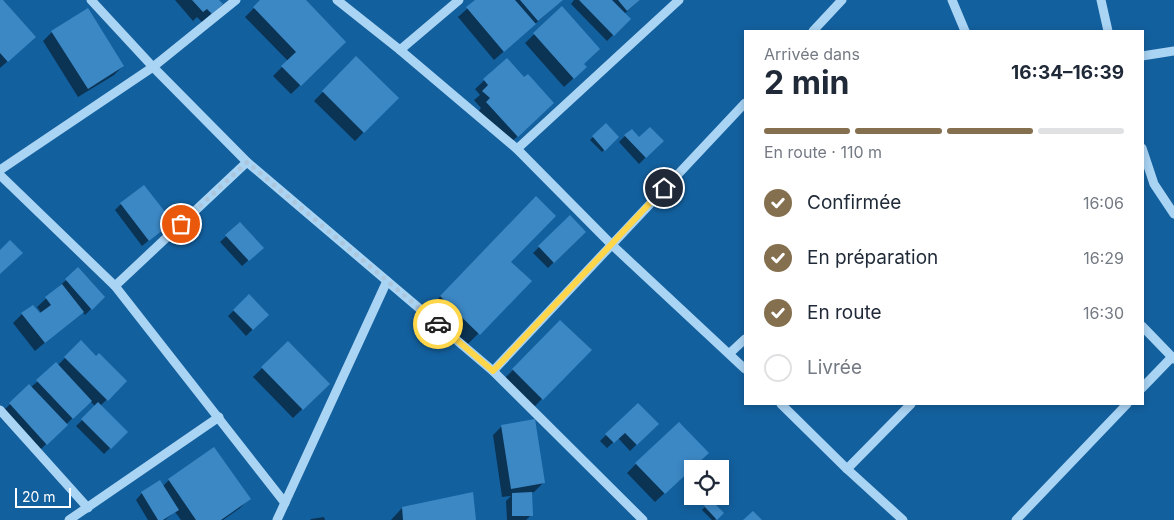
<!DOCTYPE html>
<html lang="fr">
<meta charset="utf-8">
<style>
body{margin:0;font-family:Inter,sans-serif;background:#f6f6f7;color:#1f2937;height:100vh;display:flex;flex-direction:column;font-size:19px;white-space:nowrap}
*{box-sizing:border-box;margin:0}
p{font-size:16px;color:#747a83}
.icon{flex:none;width:28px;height:28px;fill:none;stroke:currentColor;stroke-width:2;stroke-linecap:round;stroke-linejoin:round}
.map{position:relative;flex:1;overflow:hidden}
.sheet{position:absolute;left:744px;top:30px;width:400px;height:375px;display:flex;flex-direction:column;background:#fff;border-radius:0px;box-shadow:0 2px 8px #0003}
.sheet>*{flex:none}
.controls{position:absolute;left:684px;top:460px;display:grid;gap:10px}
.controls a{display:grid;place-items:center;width:45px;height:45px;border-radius:0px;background:#fff;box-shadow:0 2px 8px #0003;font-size:25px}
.scale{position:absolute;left:15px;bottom:12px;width:56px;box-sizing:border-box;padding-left:5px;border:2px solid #fff;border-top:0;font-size:14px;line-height:18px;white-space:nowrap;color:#fff;-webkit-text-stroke:4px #13609e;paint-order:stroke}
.pin{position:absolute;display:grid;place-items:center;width:42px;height:42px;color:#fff;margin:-21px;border:2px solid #fff;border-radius:50%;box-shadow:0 1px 5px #0007}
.courier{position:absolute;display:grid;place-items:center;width:50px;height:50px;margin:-25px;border:4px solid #ffd54a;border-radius:50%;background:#fff;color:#222;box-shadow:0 1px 6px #0007}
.headline em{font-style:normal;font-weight:700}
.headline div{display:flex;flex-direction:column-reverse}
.headline{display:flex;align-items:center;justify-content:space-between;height:85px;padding:0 20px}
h1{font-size:32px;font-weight:700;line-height:38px}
.bar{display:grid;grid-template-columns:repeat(4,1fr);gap:8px 5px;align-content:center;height:60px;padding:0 20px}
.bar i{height:6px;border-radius:4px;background:#e0e1e3}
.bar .active{background:#846f4f}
.bar p{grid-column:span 4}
ol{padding:0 20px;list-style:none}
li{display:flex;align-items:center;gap:15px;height:55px}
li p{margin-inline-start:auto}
li .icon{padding:5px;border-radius:50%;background:#846f4f;color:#fff;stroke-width:4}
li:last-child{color:#747a83}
li i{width:28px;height:28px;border:2px solid #e0e1e3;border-radius:50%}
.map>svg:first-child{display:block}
.shadow{fill:#0007}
.building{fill:#3c88c5}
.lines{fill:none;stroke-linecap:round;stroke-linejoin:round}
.minor{stroke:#aad4f4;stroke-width:9}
.done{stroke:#acc7dd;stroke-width:5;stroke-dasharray:0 9}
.route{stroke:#ffd54a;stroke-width:6}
</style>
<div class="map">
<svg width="1174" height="520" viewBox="0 0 1174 520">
<rect width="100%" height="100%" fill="#13609e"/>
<!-- shadow -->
<g class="shadow">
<path d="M0 0H2L25 46 0 68Z"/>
<path d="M175 0H218L212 13 202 22 197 17 193 21Z"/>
<path d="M262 0H304L345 42 291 94 273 76 288 61 245 17Z"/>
<path d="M477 0H562L494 60 458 17Z"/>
<path d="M574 0H640L624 14 629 19 607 41 571 4Z"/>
<path d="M562 8 583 64 576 76 564 87 525 43Z"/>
<path d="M52 32 123 66 114 75 78 97 43 41Z"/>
<path d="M356 58 397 98 355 141 314 101Z"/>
<path d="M506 60 544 112 508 145 478 112 481 108 474 100 480 95 475 89Z"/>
<path d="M605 125 617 137 602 152 590 140Z"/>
<path d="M631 130 639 138 662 141 639 164 619 142Z"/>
<path d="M536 198 510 262 530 281 467 345 429 308Z"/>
<path d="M121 204 171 222 142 246 115 210Z"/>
<path d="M570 217 584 232 548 268 533 253Z"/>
<path d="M240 224 262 248 242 266 220 242Z"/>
<path d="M78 269 103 297 85 315 82 311 35 351 13 323 22 314 43 318 44 317 37 307Z"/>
<path d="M249 296 267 315 246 336 228 316Z"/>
<path d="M560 322 590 350 533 408 504 379Z"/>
<path d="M81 342 96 357 126 381 100 406 126 432 104 454 76 426 96 407 90 401 40 450 4 410 29 386 31 387 58 365Z"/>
<path d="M288 343 328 384 293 418 253 377Z"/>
<path d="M638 404 657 424 630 451 618 438 607 448 600 441Z"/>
<path d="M502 426 543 483 534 492 530 493 531 515 526 520H507L506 501 511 496 502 497 493 435Z"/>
<path d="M214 449 249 499 240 508 223 520H181L175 512 165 520H148L136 500 142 493 160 482 163 486 169 480Z"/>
<path d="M698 462 655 502 627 473 636 464Z"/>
<path d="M710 501 722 513 715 520H712L702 510Z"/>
<path d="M402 508 475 520H391Z"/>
<path d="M324 517 325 520H310L311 519Z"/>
</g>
<!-- building -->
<g class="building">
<path d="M0 0H3L36 37 8 62 0 53Z"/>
<path d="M192 0H219L223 4 212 14 207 9 203 12Z"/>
<path d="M260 0H306L346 42 301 86 281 66 296 52 253 7Z"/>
<path d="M475 0H515L536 24 504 52 466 7Z"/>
<path d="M520 0H563L538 21Z"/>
<path d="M579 0H612L631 19 614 36Z"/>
<path d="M618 0H640L627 11Z"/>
<path d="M562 6 600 49 584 64 587 67 574 79 533 33Z"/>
<path d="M88 8 124 66 88 89 51 31Z"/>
<path d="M356 56 399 98 364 133 322 91Z"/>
<path d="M507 58 524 77 528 74 554 103 518 137 486 102 490 98 482 91 488 85 483 79Z"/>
<path d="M606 123 619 137 605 151 592 136Z"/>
<path d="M650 127 664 141 646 158 624 135 632 129 639 137Z"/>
<path d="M144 185 173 222 149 241 120 203Z"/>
<path d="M536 196 556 216 511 262 532 281 480 335 440 296Z"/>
<path d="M570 215 586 232 554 263 538 246Z"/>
<path d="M240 222 264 248 249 261 225 235Z"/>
<path d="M10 240 23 253 0 274V250Z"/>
<path d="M78 267 105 297 92 310 65 279Z"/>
<path d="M62 284 84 312 45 343 21 313 33 305 40 313 51 305 45 297Z"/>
<path d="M249 294 269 315 253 330 233 310Z"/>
<path d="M560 320 592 350 543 400 512 369Z"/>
<path d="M81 340 96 356 99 353 127 381 108 401 64 357Z"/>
<path d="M288 341 330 384 303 410 261 367Z"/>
<path d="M56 362 92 401 73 419 36 380Z"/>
<path d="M29 384 68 425 47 445 9 403Z"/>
<path d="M98 402 128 432 111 449 81 419Z"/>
<path d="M638 403 659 424 637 445 625 433 614 443 605 434Z"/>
<path d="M535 419 545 483 511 489 501 425Z"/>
<path d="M679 422 709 453 665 494 635 463Z"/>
<path d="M214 447 251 499 221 520H196L168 479Z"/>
<path d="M160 480 179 510 163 520H158L141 492Z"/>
<path d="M473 492 476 520H403L402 507Z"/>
<path d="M532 492 533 516H512V493Z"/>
<path d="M710 499 724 513 717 520 704 506Z"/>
<path d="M753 511 762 520H743Z"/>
</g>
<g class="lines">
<!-- minor -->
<g class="minor">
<path d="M91 0 153 67 247 162 493 371 643 520"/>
<path d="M337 0 400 50 517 149 611 244 745 369"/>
<path d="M952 0 965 31"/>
<path d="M1101 0 1108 31"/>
<path d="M813 31 842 0"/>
<path d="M400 50 459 0"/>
<path d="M1142 56 1174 51"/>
<path d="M1142 148 1154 184 1174 214"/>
<path d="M517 149 679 0"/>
<path d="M0 170 153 67 236 0"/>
<path d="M0 175 115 286 285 503"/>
<path d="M115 286 247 162"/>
<path d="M1142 326 1174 359"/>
<path d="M730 353 745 339"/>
<path d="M493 371 745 103"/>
<path d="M1142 388 1172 357"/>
<path d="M781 404 847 469 903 520"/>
<path d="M0 410 88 508"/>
<path d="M847 469 911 404"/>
<path d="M69 520 219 417"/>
<path d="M277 520 387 281"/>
<path d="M1016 520 1127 404"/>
</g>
</g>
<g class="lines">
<!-- done -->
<path class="done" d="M181 224 247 162 438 324"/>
<!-- route -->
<path class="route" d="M438 324 493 371 664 188"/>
</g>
</svg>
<div class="controls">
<a><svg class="icon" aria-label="locate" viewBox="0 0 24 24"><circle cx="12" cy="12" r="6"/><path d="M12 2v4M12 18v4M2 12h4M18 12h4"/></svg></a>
</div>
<div class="scale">20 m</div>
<div class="pin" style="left:181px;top:224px;background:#ea580c"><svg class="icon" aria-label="bag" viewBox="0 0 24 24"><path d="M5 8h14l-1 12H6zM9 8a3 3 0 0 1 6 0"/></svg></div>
<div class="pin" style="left:664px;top:188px;background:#1f2937"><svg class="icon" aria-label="home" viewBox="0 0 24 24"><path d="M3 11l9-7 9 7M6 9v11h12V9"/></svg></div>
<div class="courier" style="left:438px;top:324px"><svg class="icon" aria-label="car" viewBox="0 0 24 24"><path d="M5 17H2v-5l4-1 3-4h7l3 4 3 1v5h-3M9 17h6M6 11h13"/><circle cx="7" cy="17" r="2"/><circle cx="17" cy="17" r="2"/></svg></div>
<section class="sheet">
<div class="headline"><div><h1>2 min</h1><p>Arrivée dans</p></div><em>16:34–16:39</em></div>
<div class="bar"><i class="active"></i><i class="active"></i><i class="active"></i><i></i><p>En route · 110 m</p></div>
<ol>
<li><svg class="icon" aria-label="check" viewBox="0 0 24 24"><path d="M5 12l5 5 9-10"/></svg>Confirmée<p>16:06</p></li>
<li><svg class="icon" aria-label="check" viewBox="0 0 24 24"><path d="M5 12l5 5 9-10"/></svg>En préparation<p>16:29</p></li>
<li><svg class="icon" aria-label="check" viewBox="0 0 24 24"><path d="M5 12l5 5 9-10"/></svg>En route<p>16:30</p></li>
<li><i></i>Livrée</li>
</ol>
</section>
</div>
